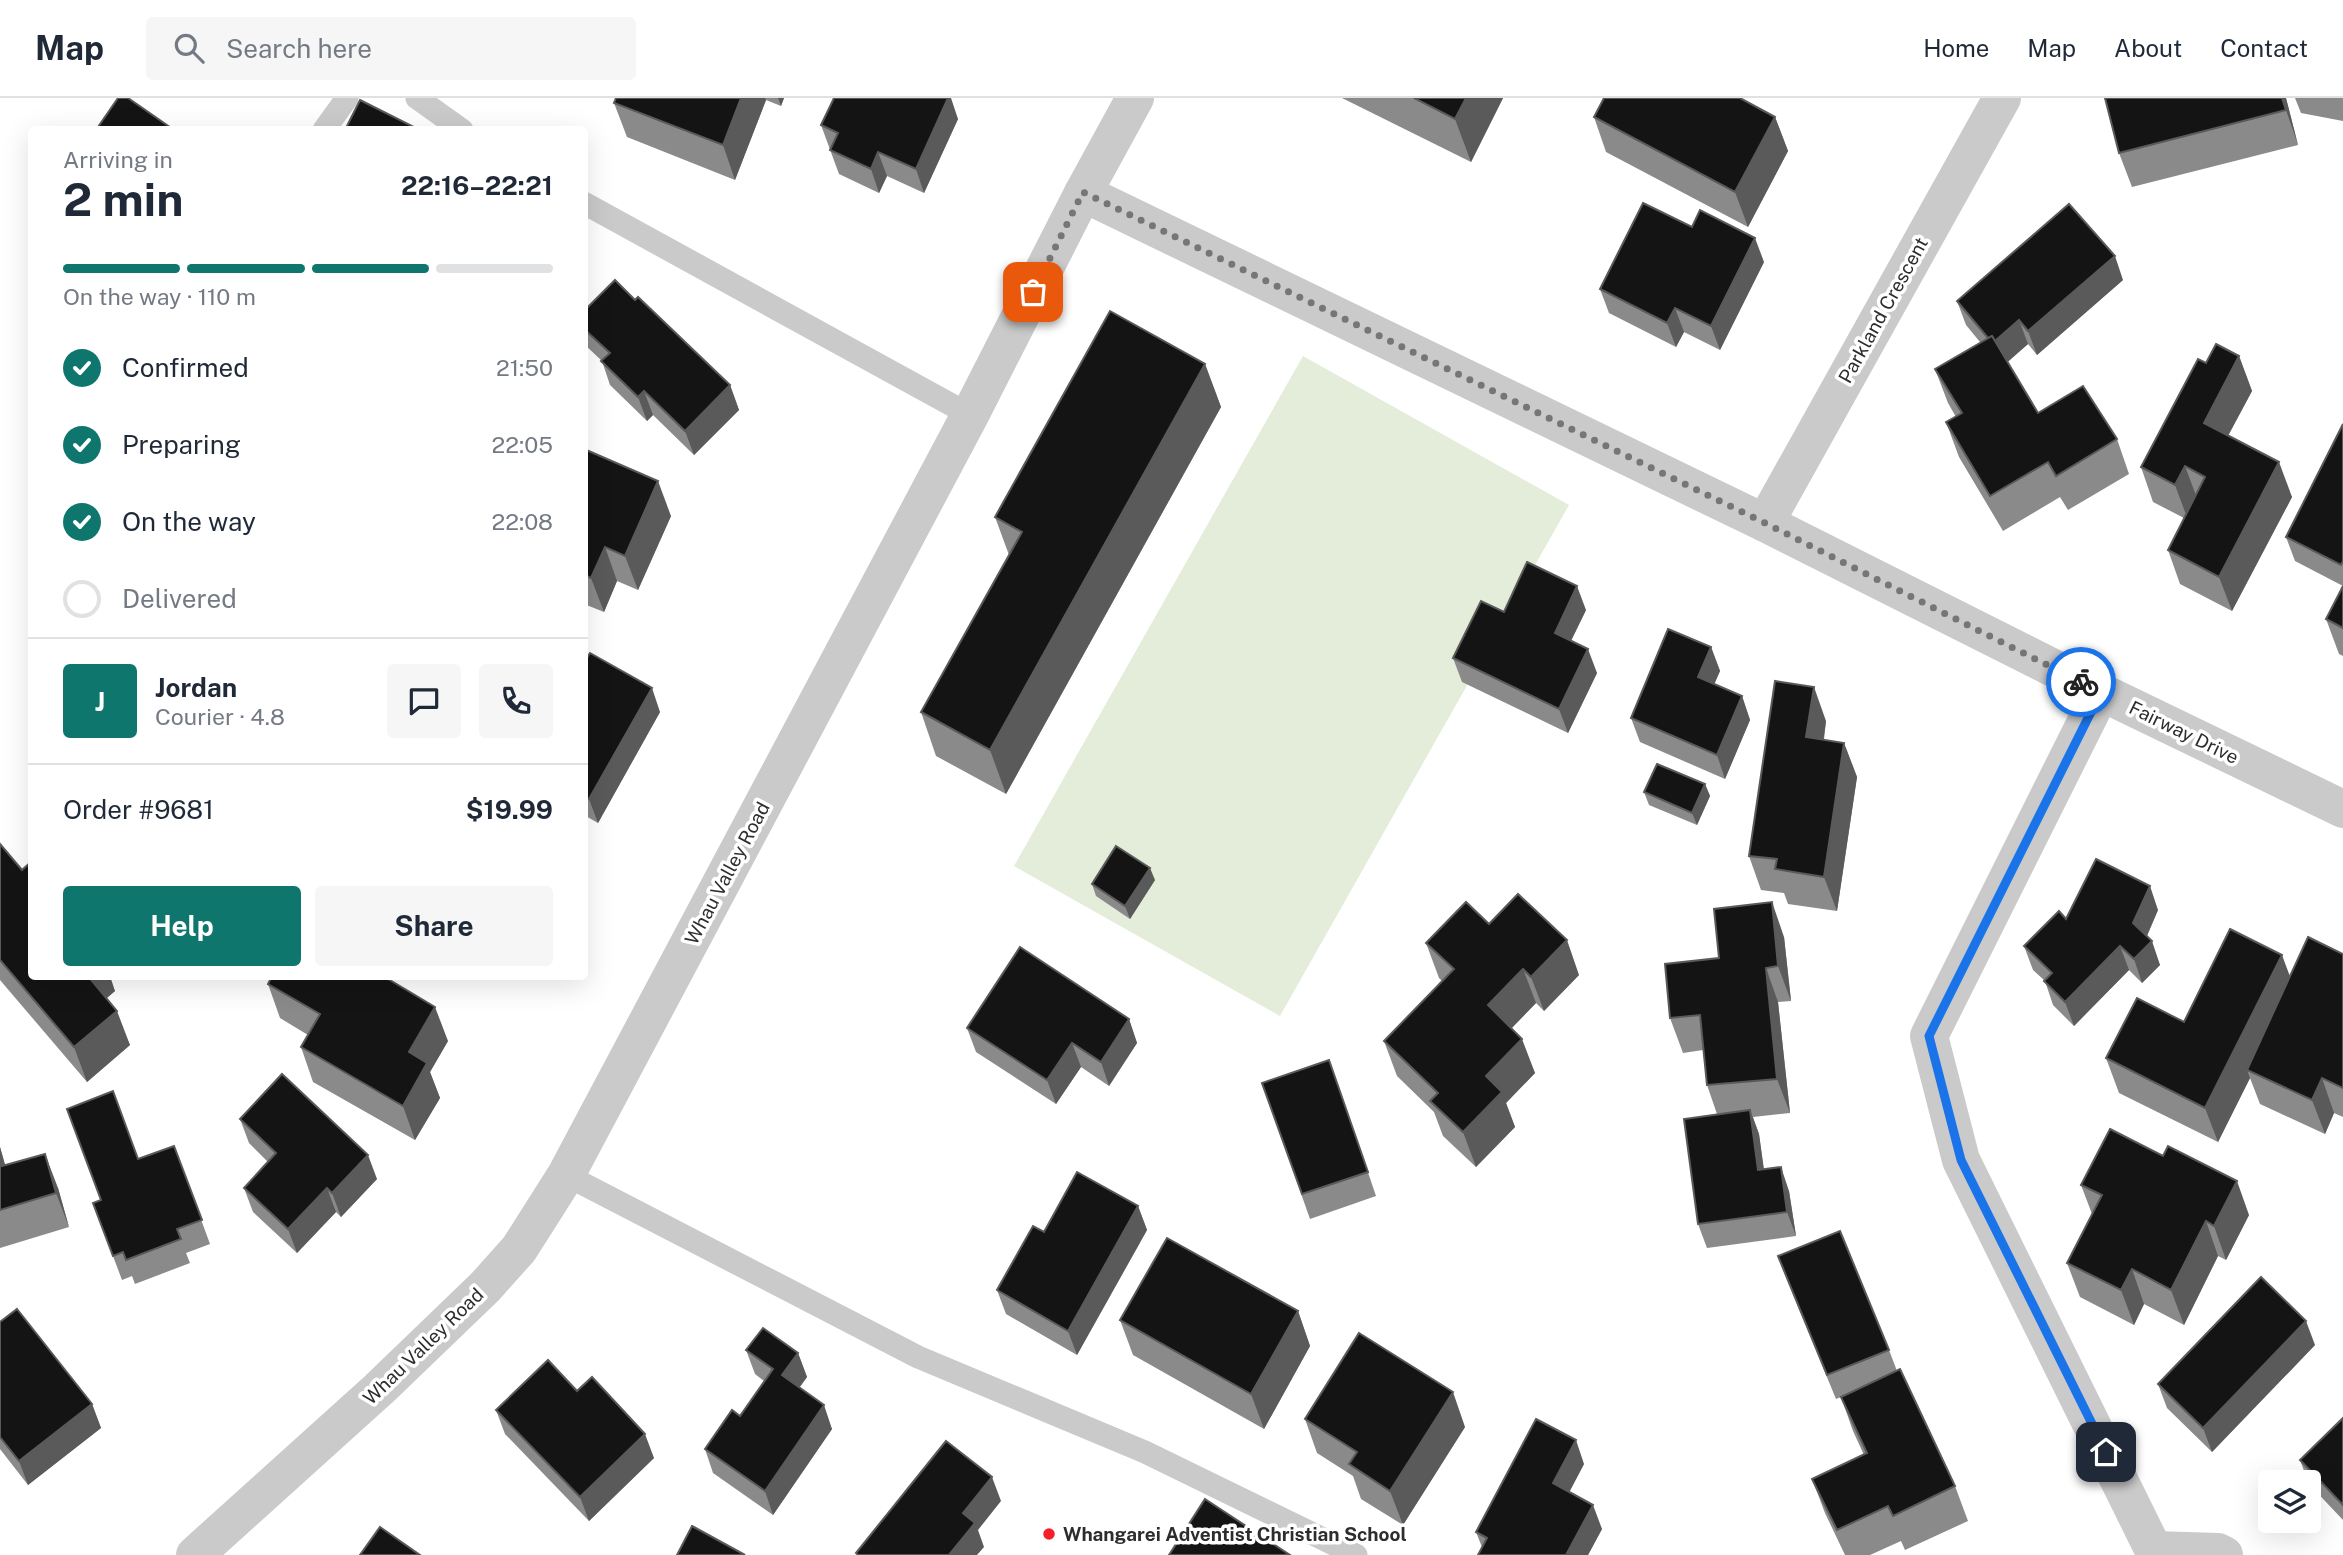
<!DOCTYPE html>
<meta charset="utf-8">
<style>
body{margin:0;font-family:"Public Sans",sans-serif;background:#f6f6f7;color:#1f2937;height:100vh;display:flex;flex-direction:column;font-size:26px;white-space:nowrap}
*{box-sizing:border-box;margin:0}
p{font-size:23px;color:#747a83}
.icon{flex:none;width:38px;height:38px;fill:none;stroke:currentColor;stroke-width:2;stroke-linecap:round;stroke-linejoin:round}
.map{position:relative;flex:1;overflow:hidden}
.details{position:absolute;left:28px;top:28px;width:560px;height:854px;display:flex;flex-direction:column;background:#fff;border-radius:7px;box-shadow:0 7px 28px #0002}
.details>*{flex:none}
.buttons{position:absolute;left:2258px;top:1372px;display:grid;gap:14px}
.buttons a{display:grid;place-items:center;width:63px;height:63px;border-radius:7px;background:#fff;box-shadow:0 7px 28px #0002;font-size:35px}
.pin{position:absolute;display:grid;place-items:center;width:60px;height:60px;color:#fff;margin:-30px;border-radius:14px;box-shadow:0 4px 10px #0006}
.courier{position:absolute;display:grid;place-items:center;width:70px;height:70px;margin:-35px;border:5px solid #1a73e8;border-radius:50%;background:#fff;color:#222;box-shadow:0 2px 9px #0007}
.headline em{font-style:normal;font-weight:700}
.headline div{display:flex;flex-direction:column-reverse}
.headline{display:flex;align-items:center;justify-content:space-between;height:119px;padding:0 35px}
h1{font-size:46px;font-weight:700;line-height:52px}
.bar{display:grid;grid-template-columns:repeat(4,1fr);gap:10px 7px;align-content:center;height:84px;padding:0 35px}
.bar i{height:9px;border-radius:5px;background:#e0e1e3}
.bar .on{background:#0f766e}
.bar p{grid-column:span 4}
.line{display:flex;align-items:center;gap:18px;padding:0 35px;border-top:2px solid #e0e1e3}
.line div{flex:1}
.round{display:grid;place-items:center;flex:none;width:74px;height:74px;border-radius:7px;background:#f6f6f7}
ol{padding:0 35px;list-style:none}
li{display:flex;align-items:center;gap:21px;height:77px}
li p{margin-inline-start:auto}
li .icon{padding:7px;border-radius:50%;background:#0f766e;color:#fff;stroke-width:4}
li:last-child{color:#747a83}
li i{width:38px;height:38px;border:4px solid #e0e1e3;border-radius:50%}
.action{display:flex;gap:14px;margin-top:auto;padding:14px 35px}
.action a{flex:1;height:80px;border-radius:7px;background:#0f766e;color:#fff;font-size:28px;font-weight:700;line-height:80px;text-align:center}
.action a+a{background:#f6f6f7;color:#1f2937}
header{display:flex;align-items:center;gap:42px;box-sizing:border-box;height:98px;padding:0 35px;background:#fff;border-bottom:2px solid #e0e1e3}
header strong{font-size:33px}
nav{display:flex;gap:38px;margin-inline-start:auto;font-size:24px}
.search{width:490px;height:63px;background:#f6f6f7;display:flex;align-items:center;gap:18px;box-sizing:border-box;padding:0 24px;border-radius:7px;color:#747a83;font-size:26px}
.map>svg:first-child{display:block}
.green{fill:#e3edd9}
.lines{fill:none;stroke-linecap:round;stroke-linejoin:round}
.service{stroke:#cacaca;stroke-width:23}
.minor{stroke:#cacaca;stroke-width:38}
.wall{fill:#8a8a8a}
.shaded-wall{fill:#5a5a5a}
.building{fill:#141414;stroke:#5a5a5a;stroke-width:2}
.done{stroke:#767676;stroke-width:7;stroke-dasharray:0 12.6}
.route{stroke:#1a73e8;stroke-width:9}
.poi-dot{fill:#f61e27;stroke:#fff;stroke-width:2.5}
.labels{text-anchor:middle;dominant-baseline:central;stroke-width:7;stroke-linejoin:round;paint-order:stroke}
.street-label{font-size:19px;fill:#2d2d2d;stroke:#fff}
.poi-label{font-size:19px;font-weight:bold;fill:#2d2d2d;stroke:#fff;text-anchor:start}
</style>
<header>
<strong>Map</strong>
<div class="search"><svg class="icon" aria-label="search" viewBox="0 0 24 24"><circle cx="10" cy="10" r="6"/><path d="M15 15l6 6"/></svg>Search here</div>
<nav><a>Home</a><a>Map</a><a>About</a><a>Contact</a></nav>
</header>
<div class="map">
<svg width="2343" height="1457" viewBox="0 0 2343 1457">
<rect width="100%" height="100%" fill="#fff"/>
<!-- green -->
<path class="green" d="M1303 258 1569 407 1280 918 1014 768Z"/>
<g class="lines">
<!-- service -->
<g class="service">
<path d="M417 0 462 32"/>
<path d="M324 32 347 0"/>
<path d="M584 105 970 317"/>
<path d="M566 1077 918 1259 1145 1354 1356 1457"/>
</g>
<!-- minor -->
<g class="minor">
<path d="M1083 95 1765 425 2101 594 2343 711"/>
<path d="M1765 425 2002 0"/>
<path d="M2101 594 1929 938 1961 1062 2156 1457"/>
<path d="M2154 1452 2218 1454 2224 1457"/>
<path d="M195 1457 379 1291 485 1189 519 1151 566 1077 970 317 1083 95 1135 0"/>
</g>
</g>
<!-- wall -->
<g class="wall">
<path d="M616 0H784L781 8 766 2 735 82 627 39 614 5Z"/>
<path d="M1342 0H1503L1471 64Z"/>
<path d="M2105 0H2286L2298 47 2132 89 2119 55Z"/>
<path d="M2295 0H2343V23L2301 15Z"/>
<path d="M1594 19H1775L1788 53 1748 129 1606 54Z"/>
<path d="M958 21 924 95 887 78 879 95 839 76 821 27Z"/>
<path d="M1764 164 1720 252 1684 234 1676 249 1609 215 1600 191Z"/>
<path d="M2123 182 2037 257 2028 246 2007 264 2038 315 2117 341 2129 376 2068 412 2060 399 2003 433 1959 359 1946 324 1956 319 1948 305 1935 271 1980 244 1966 227 1957 203Z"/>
<path d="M635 202 730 287 739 312 694 357 653 317 647 323 610 287 602 263 584 246V213Z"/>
<path d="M2239 258 2252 293 2228 338 2292 399 2232 513 2180 486 2168 452 2184 420 2153 404 2141 369 2206 265Z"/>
<path d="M1205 266 1221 309 1006 696 936 658 921 614 1009 457 995 419Z"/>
<path d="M2343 326V488L2295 463 2286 439Z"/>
<path d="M584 351 671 418 638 492 617 483 604 514 584 506Z"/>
<path d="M2343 488V558L2339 556 2326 521Z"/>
<path d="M1586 512 1571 543 1597 575 1568 635 1462 584 1453 560 1504 514Z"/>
<path d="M1711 549 1720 573 1714 586 1742 598 1750 622 1725 681 1640 644 1631 620Z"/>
<path d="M584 561 585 563 660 614 598 725 584 717Z"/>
<path d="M1826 623 1824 642 1844 645 1857 679 1837 813 1788 806 1784 795 1761 792 1749 758Z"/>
<path d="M1705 686 1710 698 1697 727 1649 707 1644 694Z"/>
<path d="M0 746 115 893 107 900 130 947 87 984 0 882Z"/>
<path d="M1155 782 1130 821 1096 798 1092 786Z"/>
<path d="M2158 812 2147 838 2160 867 2142 885 2129 872 2074 928 2053 907 2045 883 2033 872 2024 848 2066 821Z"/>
<path d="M1489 826 1579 877 1544 913 1536 905 1512 930 1535 975 1506 1005 1515 1029 1476 1069 1443 1038 1434 1014 1397 978 1384 943 1442 883 1439 880 1426 845Z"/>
<path d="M1784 839 1791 903 1778 904 1790 1015 1753 1019 1759 1036 1764 1071 1789 1093 1796 1138 1707 1150 1698 1126 1717 1016 1707 987 1703 952 1683 955 1670 920 1719 860Z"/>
<path d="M2343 856V1019L2334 1015 2325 1036 2260 1006 2250 980 2218 1044 2119 995 2106 960 2184 924Z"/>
<path d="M268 886 448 943 430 974 440 1000 415 1042 313 984 301 949 308 937 280 920Z"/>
<path d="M1129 921 1137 945 1109 988 1081 969 1056 1006 976 954 967 930Z"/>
<path d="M1262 985 1338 986 1376 1098 1310 1121Z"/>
<path d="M240 1021 377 1081 341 1119 336 1114 297 1155 253 1114 244 1090 268 1064 249 1045Z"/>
<path d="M174 1048 210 1146 186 1155 190 1165 135 1186 132 1178 122 1182 93 1105 101 1102 138 1061Z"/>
<path d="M0 1049 5 1067 58 1090 69 1129 0 1150Z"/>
<path d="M2081 1087 2249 1117 2226 1162 2218 1158 2184 1227 2144 1206 2134 1227 2080 1199 2067 1165 2092 1116Z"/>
<path d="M1138 1108 1147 1132 1077 1257 1006 1216 997 1192 1044 1134Z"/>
<path d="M1778 1158 1889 1252 1897 1273 1955 1388 1968 1423 1905 1452 1901 1443 1870 1457H1845L1825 1415 1812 1381 1864 1357 1853 1333 1841 1299 1836 1301 1787 1182Z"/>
<path d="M1298 1213 1310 1248 1264 1331 1133 1257 1120 1222Z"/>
<path d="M0 1224 92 1306 101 1330 28 1387 0 1351Z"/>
<path d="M2315 1247 2212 1354 2167 1310 2158 1286Z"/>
<path d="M746 1252 798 1255 807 1279 799 1290 832 1331 773 1417 713 1375 705 1351 740 1318 764 1283 755 1276Z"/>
<path d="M577 1293 654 1360 589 1423 505 1336 496 1312Z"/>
<path d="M2343 1320V1422L2309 1386 2300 1362Z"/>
<path d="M1305 1321 1465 1329 1403 1427 1361 1401 1353 1378 1317 1355Z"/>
<path d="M1584 1366 1569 1394 1602 1431 1588 1457H1478L1482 1449 1476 1434Z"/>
</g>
<!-- shaded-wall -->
<g class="shaded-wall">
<path d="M741 0H765L766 2 735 82 723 47Z"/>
<path d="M778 0H784L781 8Z"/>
<path d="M948 0H951L958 21 924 95 916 71Z"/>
<path d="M1466 0H1503L1471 64 1455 21Z"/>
<path d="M2282 0H2286L2298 47 2286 12Z"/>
<path d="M1775 19 1788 53 1748 129 1735 94Z"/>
<path d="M878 54 887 78 879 95 871 71Z"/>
<path d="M1755 140 1764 164 1720 252 1711 228Z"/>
<path d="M2115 158 2123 182 2037 257 2028 233Z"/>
<path d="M1675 210 1684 234 1676 249 1667 225Z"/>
<path d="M2019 222 2028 246 2002 269 1993 245Z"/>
<path d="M2239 258 2252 293 2216 360 2204 325Z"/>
<path d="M1205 266 1221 309 1006 696 990 652Z"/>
<path d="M730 287 739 312 694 357 685 333Z"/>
<path d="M644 293 653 317 647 323 638 299Z"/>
<path d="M2279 364 2292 399 2232 513 2219 479Z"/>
<path d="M2185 368 2198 403 2188 422 2175 387Z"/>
<path d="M658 383 671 418 638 492 625 458Z"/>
<path d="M605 449 617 483 604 514 591 480Z"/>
<path d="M1577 488 1586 512 1563 559 1555 535Z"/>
<path d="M1711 549 1720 573 1707 603 1698 579Z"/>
<path d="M1588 551 1597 575 1568 635 1559 611Z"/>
<path d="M1814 589 1826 623 1819 674 1806 639Z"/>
<path d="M652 590 660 614 598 725 589 701Z"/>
<path d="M1742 598 1750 622 1725 681 1717 657Z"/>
<path d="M1844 645 1857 679 1837 813 1824 779Z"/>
<path d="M1705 686 1710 698 1697 727 1692 715Z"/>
<path d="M1150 770 1155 782 1130 821 1125 808Z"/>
<path d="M2150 788 2158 812 2142 849 2133 825Z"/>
<path d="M1772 804 1784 839 1791 903 1778 868Z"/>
<path d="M1567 842 1579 877 1544 913 1531 879Z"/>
<path d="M2152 843 2160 867 2142 885 2134 861Z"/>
<path d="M2120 848 2129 872 2074 928 2065 904Z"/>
<path d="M2282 857 2295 892 2247 972 2250 980 2218 1044 2205 1010Z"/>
<path d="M1766 870 1778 904 1790 1015 1777 981Z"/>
<path d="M1523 871 1536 905 1500 942 1488 907Z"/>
<path d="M86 878H110L115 893 97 908Z"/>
<path d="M435 909 448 943 430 974 440 1000 415 1042 403 1008 409 954Z"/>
<path d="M117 913 130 947 87 984 74 949Z"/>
<path d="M1129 921 1137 945 1109 988 1101 964Z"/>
<path d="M1522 941 1535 975 1506 1005 1515 1029 1476 1069 1463 1034 1486 978Z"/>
<path d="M1072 945 1081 969 1056 1006 1047 982Z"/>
<path d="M2322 980 2334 1015 2325 1036 2312 1002Z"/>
<path d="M1750 1012 1759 1036 1767 1096 1758 1072Z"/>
<path d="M0 1049 15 1102 0 1060Z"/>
<path d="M45 1056 58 1090 69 1129 56 1095Z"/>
<path d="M368 1057 377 1081 341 1119 332 1095Z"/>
<path d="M1781 1069 1789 1093 1796 1138 1787 1114Z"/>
<path d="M2237 1083 2249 1117 2226 1162 2214 1128Z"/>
<path d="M327 1090 336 1114 297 1155 288 1131Z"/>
<path d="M1138 1108 1147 1132 1077 1257 1068 1233Z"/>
<path d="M2206 1123 2218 1158 2184 1227 2171 1192Z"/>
<path d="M2132 1171 2144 1206 2134 1227 2121 1192Z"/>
<path d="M1298 1213 1310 1248 1264 1331 1251 1296Z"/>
<path d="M2306 1223 2315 1247 2212 1354 2203 1330Z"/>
<path d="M798 1255 807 1279 791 1301 782 1277Z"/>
<path d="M1453 1294 1465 1329 1403 1427 1390 1393Z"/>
<path d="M92 1306 101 1330 28 1387 19 1363Z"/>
<path d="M824 1307 832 1331 773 1417 765 1393Z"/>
<path d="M645 1336 654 1360 589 1423 580 1399Z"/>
<path d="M1576 1342 1584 1366 1561 1410 1553 1385Z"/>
<path d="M992 1379 1001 1403 978 1432 984 1449 977 1457H949L963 1415Z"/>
<path d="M1593 1407 1602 1431 1588 1457H1566Z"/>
</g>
<!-- building -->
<g class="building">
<path d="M118 0H128L174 32H96Z"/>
<path d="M616 0H741L723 47 614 5Z"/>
<path d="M834 0H948L916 71 878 54 871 71 830 52 838 35 821 27Z"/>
<path d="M1414 0H1466L1455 21Z"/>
<path d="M1604 0H1740L1775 19 1735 94 1594 19Z"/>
<path d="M2105 0H2282L2286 12 2119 55Z"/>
<path d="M360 2 418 31V32H345Z"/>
<path d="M1643 105 1692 129 1700 112 1755 140 1711 228 1675 210 1667 225 1600 191Z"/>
<path d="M2069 106 2115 158 2028 233 2019 222 1995 243 1992 238 1988 240 1957 203Z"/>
<path d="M615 182 635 202 638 199 730 287 685 333 644 293 638 299 601 263 610 255 584 231V213Z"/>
<path d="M1110 213 1205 266 990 652 921 614 1022 434 995 419Z"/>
<path d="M1992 238 2038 315 2083 288 2117 341 2056 378 2048 364 1990 398 1946 324 1962 315 1935 271Z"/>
<path d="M2216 246 2239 258 2204 325 2279 364 2219 479 2168 452 2205 379 2185 368 2175 387 2141 369 2198 261 2206 265Z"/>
<path d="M2343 326V463L2341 467 2286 439Z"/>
<path d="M584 351 658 383 625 458 605 449 591 480 584 477Z"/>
<path d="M1527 464 1577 488 1555 535 1588 551 1559 611 1453 560 1481 503 1504 514Z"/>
<path d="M2343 488V530L2326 521Z"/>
<path d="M1668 531 1711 549 1698 579 1742 598 1717 657 1631 620Z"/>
<path d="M590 555 652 590 589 701 584 698V564Z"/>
<path d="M1775 583 1814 589 1806 639 1844 645 1824 779 1775 771 1777 761 1749 758Z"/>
<path d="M1657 666 1705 686 1692 715 1644 694Z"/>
<path d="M0 746 22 772 32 763V878H88L117 913 74 949 0 862Z"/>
<path d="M1116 748 1150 770 1125 808 1092 786Z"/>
<path d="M2096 761 2150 788 2133 825 2152 843 2134 861 2120 848 2065 904 2044 883 2052 875 2024 848 2059 813 2066 821Z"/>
<path d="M1518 796 1567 842 1531 879 1523 871 1488 907 1522 941 1486 978 1502 994 1463 1034 1430 1003 1438 995 1384 943 1454 871 1426 845 1466 804 1489 826Z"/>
<path d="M1772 804 1778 868 1766 870 1777 981 1707 987 1700 917 1670 920 1665 866 1719 860 1714 811Z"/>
<path d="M2230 831 2282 857 2205 1010 2106 960 2137 900 2184 924Z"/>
<path d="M2308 839 2343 856V990L2322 980 2312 1002 2247 972Z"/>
<path d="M1020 849 1129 921 1101 964 1072 945 1047 982 967 930Z"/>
<path d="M272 878H383L435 909 409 954 427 965 403 1008 301 949 320 916 268 886Z"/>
<path d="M1329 962 1368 1074 1302 1096 1262 985Z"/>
<path d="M282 976 368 1057 332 1095 327 1090 288 1131 244 1090 276 1055 240 1021Z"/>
<path d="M113 993 138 1061 174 1048 202 1122 177 1131 181 1141 126 1162 123 1154 113 1158 93 1105 101 1102 67 1011Z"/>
<path d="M1750 1012 1758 1072 1781 1069 1787 1114 1698 1126 1684 1021Z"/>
<path d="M2110 1031 2163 1058 2168 1048 2237 1083 2214 1128 2206 1123 2171 1192 2132 1171 2121 1192 2067 1165 2102 1097 2081 1087Z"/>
<path d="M45 1056 56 1095 0 1112V1060L2 1068Z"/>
<path d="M1077 1074 1138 1108 1068 1233 997 1192 1033 1128 1044 1134Z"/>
<path d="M1840 1133 1889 1252 1827 1277 1778 1158Z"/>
<path d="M1167 1140 1298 1213 1251 1296 1120 1222Z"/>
<path d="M2261 1179 2306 1223 2203 1330 2158 1286Z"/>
<path d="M17 1211 92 1306 19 1363 0 1339V1224Z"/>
<path d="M763 1230 798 1255 782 1277 824 1307 765 1393 705 1351 732 1312 740 1318 773 1271 746 1252Z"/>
<path d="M1359 1235 1453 1294 1390 1393 1349 1366 1357 1354 1305 1321Z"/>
<path d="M548 1262 577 1293 592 1279 645 1336 580 1399 496 1312Z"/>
<path d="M1900 1271 1955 1388 1893 1418 1888 1408 1837 1432 1812 1381 1867 1355 1841 1299Z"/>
<path d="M2343 1320V1407L2300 1362Z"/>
<path d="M1536 1321 1576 1342 1553 1385 1593 1407 1566 1457H1478L1487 1440 1476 1434Z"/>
<path d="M946 1343 992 1379 963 1415 975 1425 949 1457H858L856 1455Z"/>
<path d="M1205 1401 1290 1457H1169Z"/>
<path d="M692 1428 745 1457H677Z"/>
<path d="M380 1429 420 1457H360Z"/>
</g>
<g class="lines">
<!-- done -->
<path class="done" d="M1033 194 1083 94 1765 425 2081 584"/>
<!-- route -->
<path class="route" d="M2081 584 2101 594 1929 938 1961 1062 2106 1354"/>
</g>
<!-- markers -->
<circle class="poi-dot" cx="1049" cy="1436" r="7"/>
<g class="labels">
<!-- street labels -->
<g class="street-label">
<text transform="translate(1883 212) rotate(-61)">Parkland Crescent</text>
<text transform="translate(2184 634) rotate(26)">Fairway Drive</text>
<text transform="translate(727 775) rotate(-62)">Whau Valley Road</text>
<text transform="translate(423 1248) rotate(-44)">Whau Valley Road</text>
</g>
<!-- poi labels -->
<g class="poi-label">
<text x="1063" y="1436">Whangarei Adventist Christian School</text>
</g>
</g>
</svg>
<div class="buttons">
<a><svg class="icon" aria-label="layers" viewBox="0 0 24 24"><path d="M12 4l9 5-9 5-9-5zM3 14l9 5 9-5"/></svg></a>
</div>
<div class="pin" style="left:1033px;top:194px;background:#ea580c"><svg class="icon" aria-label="bag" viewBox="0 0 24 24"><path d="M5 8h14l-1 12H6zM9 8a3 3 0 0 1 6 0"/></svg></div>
<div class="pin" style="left:2106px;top:1354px;background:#1f2937"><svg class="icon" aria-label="home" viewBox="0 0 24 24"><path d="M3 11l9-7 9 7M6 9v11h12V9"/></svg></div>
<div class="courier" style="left:2081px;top:584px"><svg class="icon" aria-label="bike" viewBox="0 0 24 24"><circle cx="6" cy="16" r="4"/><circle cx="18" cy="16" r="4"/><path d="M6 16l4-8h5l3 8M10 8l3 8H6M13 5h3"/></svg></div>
<section class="details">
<div class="headline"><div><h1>2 min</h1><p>Arriving in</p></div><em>22:16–22:21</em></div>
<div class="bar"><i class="on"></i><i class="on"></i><i class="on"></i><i></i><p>On the way · 110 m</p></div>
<ol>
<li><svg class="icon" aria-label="check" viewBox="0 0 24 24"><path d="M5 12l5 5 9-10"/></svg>Confirmed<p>21:50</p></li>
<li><svg class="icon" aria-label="check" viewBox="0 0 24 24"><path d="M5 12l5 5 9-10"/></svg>Preparing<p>22:05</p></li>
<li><svg class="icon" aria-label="check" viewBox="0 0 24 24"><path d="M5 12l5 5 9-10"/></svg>On the way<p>22:08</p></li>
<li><i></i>Delivered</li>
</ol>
<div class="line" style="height:126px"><b class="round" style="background:#0f766e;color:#fff">J</b><div><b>Jordan</b><p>Courier · 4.8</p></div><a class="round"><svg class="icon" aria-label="chat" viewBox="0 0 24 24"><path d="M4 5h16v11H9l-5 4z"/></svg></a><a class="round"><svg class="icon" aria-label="phone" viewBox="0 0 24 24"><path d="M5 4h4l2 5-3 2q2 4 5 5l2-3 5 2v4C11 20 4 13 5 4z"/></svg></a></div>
<div class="line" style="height:91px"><div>Order #9681</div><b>$19.99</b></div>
<div class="action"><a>Help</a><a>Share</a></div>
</section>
</div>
